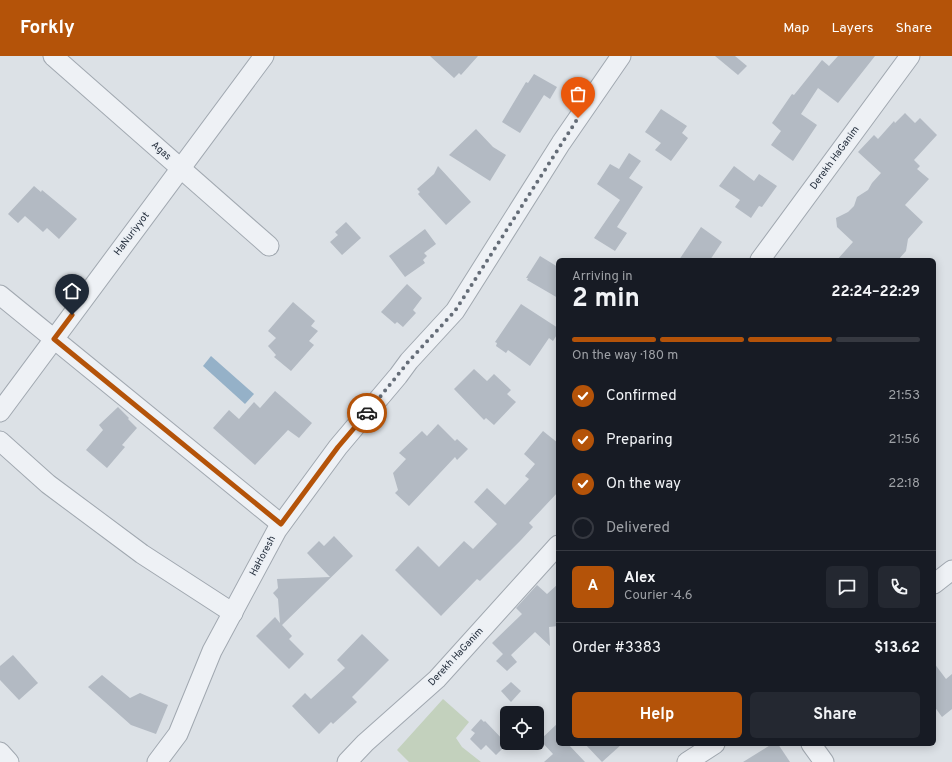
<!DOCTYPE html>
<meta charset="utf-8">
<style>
body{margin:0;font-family:Overpass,sans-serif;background:#242831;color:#f1f3f6;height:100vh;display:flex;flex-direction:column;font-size:15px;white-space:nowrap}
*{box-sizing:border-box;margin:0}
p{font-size:13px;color:#9ea1a6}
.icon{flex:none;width:22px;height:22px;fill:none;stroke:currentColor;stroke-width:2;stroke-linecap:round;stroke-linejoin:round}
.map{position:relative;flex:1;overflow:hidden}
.sheet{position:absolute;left:556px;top:202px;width:380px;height:488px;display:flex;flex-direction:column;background:#171b24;border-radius:6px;box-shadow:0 2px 10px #0003}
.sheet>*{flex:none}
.buttons{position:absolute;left:500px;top:650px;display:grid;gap:8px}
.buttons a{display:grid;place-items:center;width:44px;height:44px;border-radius:6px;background:#171b24;box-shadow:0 2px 10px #0003;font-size:20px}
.pin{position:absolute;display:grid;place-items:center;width:34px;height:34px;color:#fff;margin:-41px -17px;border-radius:50% 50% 50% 0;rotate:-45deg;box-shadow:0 0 4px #0007}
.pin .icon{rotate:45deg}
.courier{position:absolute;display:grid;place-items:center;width:40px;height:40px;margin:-20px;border:3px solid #b45309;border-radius:50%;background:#fff;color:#222;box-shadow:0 1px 5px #0007}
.headline em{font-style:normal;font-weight:700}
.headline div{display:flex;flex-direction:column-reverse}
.headline{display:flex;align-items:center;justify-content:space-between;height:68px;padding:0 16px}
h1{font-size:26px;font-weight:700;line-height:30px}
.bar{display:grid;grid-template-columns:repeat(4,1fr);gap:6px 4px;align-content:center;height:48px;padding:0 16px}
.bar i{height:5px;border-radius:3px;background:#363941}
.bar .current{background:#b45309}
.bar p{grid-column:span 4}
.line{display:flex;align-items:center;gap:10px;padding:0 16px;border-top:1px solid #363941}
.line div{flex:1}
.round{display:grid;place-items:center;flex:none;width:42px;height:42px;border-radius:6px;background:#242831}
ol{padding:0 16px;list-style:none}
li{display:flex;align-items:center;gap:12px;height:44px}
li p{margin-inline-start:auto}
li .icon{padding:4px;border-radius:50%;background:#b45309;color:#fff;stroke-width:4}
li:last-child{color:#9ea1a6}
li i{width:22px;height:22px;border:2px solid #363941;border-radius:50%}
.primary-button{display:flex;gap:8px;margin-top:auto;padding:8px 16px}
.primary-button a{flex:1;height:46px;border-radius:6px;background:#b45309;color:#fff;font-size:16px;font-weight:700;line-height:46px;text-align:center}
.primary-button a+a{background:#242831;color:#f1f3f6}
header{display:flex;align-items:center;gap:24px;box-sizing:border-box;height:56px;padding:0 20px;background:#b45309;color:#fff}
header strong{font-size:19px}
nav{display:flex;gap:22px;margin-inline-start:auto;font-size:14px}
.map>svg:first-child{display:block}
.green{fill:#c3d1bd}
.water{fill:#95b1c8}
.building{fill:#b3bac3}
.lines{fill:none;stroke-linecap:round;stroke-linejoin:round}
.minor-casing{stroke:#a1a8b0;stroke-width:21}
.minor{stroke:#eef1f5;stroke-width:19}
.done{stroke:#656d78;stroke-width:4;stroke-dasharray:0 7.2}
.route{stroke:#b45309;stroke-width:5}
.labels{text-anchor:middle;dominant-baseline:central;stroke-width:3;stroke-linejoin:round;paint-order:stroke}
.street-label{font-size:10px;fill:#252f3d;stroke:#ebeff4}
</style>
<header>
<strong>Forkly</strong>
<nav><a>Map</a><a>Layers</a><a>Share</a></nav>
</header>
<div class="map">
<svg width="952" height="706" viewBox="0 0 952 706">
<rect width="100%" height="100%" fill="#dce1e6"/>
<!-- green -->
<path class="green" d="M443 643 469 666 456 682 462 691 481 706H409L397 694Z"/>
<!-- water -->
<path class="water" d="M211 300 254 338 245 348 203 310Z"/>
<!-- building -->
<g class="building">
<path d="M430 0H478L461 19 459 17 454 22Z"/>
<path d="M715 0H735L747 10 738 19Z"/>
<path d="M838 0H875L838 47 818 32 801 58 817 69 793 105 771 89 781 75 772 67 792 38 794 39 822 4 829 10Z"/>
<path d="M534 18 557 31 550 43 544 39 520 77 502 66 526 26 528 27Z"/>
<path d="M661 53 687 70 682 77 688 82 671 105 655 94 661 87 645 76Z"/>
<path d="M905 57 915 67 920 62 937 79 914 104 920 110 917 113 929 123 905 149 923 166 908 183 906 195 898 204H837L853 186 837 171 836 162 848 156 854 150 857 141 868 134 872 127 881 117 858 96 874 79 878 83 894 65 895 67Z"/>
<path d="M476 73 493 91 506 99 490 125 449 99Z"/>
<path d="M629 97 641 105 629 122 643 131 617 171 627 177 615 195 594 182 620 144 597 128 610 108 619 113Z"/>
<path d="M438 110 471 146 446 169 418 138 420 136 417 133 434 118Z"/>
<path d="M734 110 754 125 759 118 777 130 762 151 759 150 751 162 735 151 740 144 719 130Z"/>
<path d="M34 130 41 136 42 134 77 163 59 183 47 172 43 176 25 160 18 167 8 158Z"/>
<path d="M346 166 361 182 342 199 330 186 338 179 335 176Z"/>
<path d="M701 171 722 186 710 204H679Z"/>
<path d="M425 173 436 188 424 197 427 200 423 204 425 207 405 221 389 200Z"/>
<path d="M540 200 558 211V242L527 224 528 222H526Z"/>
<path d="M407 228 422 242 413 254 416 257 403 271 397 266 395 268 381 256Z"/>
<path d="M293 246 315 265 311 270 318 275 309 285 314 289 291 315 274 301 276 299 268 290 276 282 268 275Z"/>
<path d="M521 248 558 272V277L553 285 549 282 530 310 508 294 506 297 496 290 497 287 495 286Z"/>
<path d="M474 313 487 325 494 318 511 334 507 338 516 346 494 369 486 362 484 364 454 333Z"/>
<path d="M275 335 312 367 299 382 288 374 255 409 213 372 229 354 239 363 254 346 260 352Z"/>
<path d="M118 351 129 362 128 363 137 372 122 389 125 391 107 412 86 394 103 374 99 369Z"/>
<path d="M438 368 455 385 457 383 468 393 457 404 455 401 409 450 395 437 398 434 393 417 406 403 399 397 422 375 427 380Z"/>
<path d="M543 375 558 387V436L529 467 533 471 521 484 480 525 477 523 441 560 395 514 418 490 439 511 464 485 473 493 497 468 474 446 487 432 505 449 529 423 525 420 535 408 524 398Z"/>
<path d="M334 480 353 500 282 569 292 580 289 583 304 598 289 613 256 580 275 561 280 567 278 543 273 537 278 532 277 523 330 521 307 497 319 485 324 490Z"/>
<path d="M558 528V570L549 571 550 590 535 576 511 599 517 606 507 615 496 605 503 598 492 587 522 558 516 552 537 529 547 538Z"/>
<path d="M362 578 389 604 352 641 357 646 333 668 331 666 319 678 292 650 305 637 311 643 345 612 337 604Z"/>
<path d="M13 599 38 627 19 644 0 624V610Z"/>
<path d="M934 607 946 623 952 618V653L942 661 934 650Z"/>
<path d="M102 619 130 642 140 637 168 649 156 678 131 669 88 631Z"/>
<path d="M511 626 521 635 511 646 501 635Z"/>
<path d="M481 663 484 666 485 665 507 688 496 699 486 689 481 694 470 683 475 677 471 674Z"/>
<path d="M558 667V688H568L585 706H544L553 698 540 684Z"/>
<path d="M585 688H622L602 706Z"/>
<path d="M772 688H778L790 706H743Z"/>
</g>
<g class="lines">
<defs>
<g id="minor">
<path d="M53 0 269 190"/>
<path d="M760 204 910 0"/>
<path d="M0 239 281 468"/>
<path d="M0 356 264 0"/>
<path d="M0 385 48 428 142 498 233 557"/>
<path d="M934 528 952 514"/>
<path d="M811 688 824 706"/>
<path d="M0 696 9 706"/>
<path d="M157 706 178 678 212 595 277 474 338 391 398 320 409 305 455 255 561 87 621 0"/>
<path d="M347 706 365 687 437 623 558 489"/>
<path d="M687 706 715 688"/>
</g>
</defs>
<!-- minor casing -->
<use href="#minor" class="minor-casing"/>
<!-- minor -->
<use href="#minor" class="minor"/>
</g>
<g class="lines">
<!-- done -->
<path class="done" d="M367 357 409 305 455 255 578 62"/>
<!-- route -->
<path class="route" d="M72 259 54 283 281 468 338 391 367 357"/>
</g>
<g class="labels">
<!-- street labels -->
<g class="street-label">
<text transform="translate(161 95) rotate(41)">Agas</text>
<text transform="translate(835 102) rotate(-54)">Derekh HaGanim</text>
<text transform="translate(132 178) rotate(-53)">HaNuriyyot</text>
<text transform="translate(263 500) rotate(-62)">HaHoresh</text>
<text transform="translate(456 601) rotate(-47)">Derekh HaGanim</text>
</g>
</g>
</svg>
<div class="buttons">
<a><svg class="icon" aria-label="locate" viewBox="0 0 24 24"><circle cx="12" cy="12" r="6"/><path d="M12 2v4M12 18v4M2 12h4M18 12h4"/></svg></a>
</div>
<div class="pin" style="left:578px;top:62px;background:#ea580c"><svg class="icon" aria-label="bag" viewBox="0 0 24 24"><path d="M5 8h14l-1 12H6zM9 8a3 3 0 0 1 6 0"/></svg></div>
<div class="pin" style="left:72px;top:259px;background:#1f2937"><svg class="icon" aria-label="home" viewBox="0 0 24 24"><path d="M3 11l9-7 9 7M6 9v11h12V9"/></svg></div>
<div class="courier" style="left:367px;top:357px"><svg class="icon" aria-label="car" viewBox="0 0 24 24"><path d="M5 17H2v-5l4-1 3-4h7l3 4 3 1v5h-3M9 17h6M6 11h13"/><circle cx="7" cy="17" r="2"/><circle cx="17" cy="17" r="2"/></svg></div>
<section class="sheet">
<div class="headline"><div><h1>2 min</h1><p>Arriving in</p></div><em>22:24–22:29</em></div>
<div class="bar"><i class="current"></i><i class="current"></i><i class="current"></i><i></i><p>On the way · 180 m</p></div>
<ol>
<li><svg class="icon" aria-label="check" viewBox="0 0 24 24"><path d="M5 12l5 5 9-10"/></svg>Confirmed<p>21:53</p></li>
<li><svg class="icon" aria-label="check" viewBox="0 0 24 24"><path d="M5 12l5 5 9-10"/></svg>Preparing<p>21:56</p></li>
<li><svg class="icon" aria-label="check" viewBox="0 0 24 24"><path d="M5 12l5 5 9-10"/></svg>On the way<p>22:18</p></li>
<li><i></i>Delivered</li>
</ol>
<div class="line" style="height:72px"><b class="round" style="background:#b45309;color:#fff">A</b><div><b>Alex</b><p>Courier · 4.6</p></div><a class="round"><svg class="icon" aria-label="chat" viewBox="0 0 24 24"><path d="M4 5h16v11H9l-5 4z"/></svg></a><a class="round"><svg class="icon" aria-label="phone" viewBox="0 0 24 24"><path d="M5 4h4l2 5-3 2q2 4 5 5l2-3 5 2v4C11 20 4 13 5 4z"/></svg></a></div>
<div class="line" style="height:52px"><div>Order #3383</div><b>$13.62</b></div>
<div class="primary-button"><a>Help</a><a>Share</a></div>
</section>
</div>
